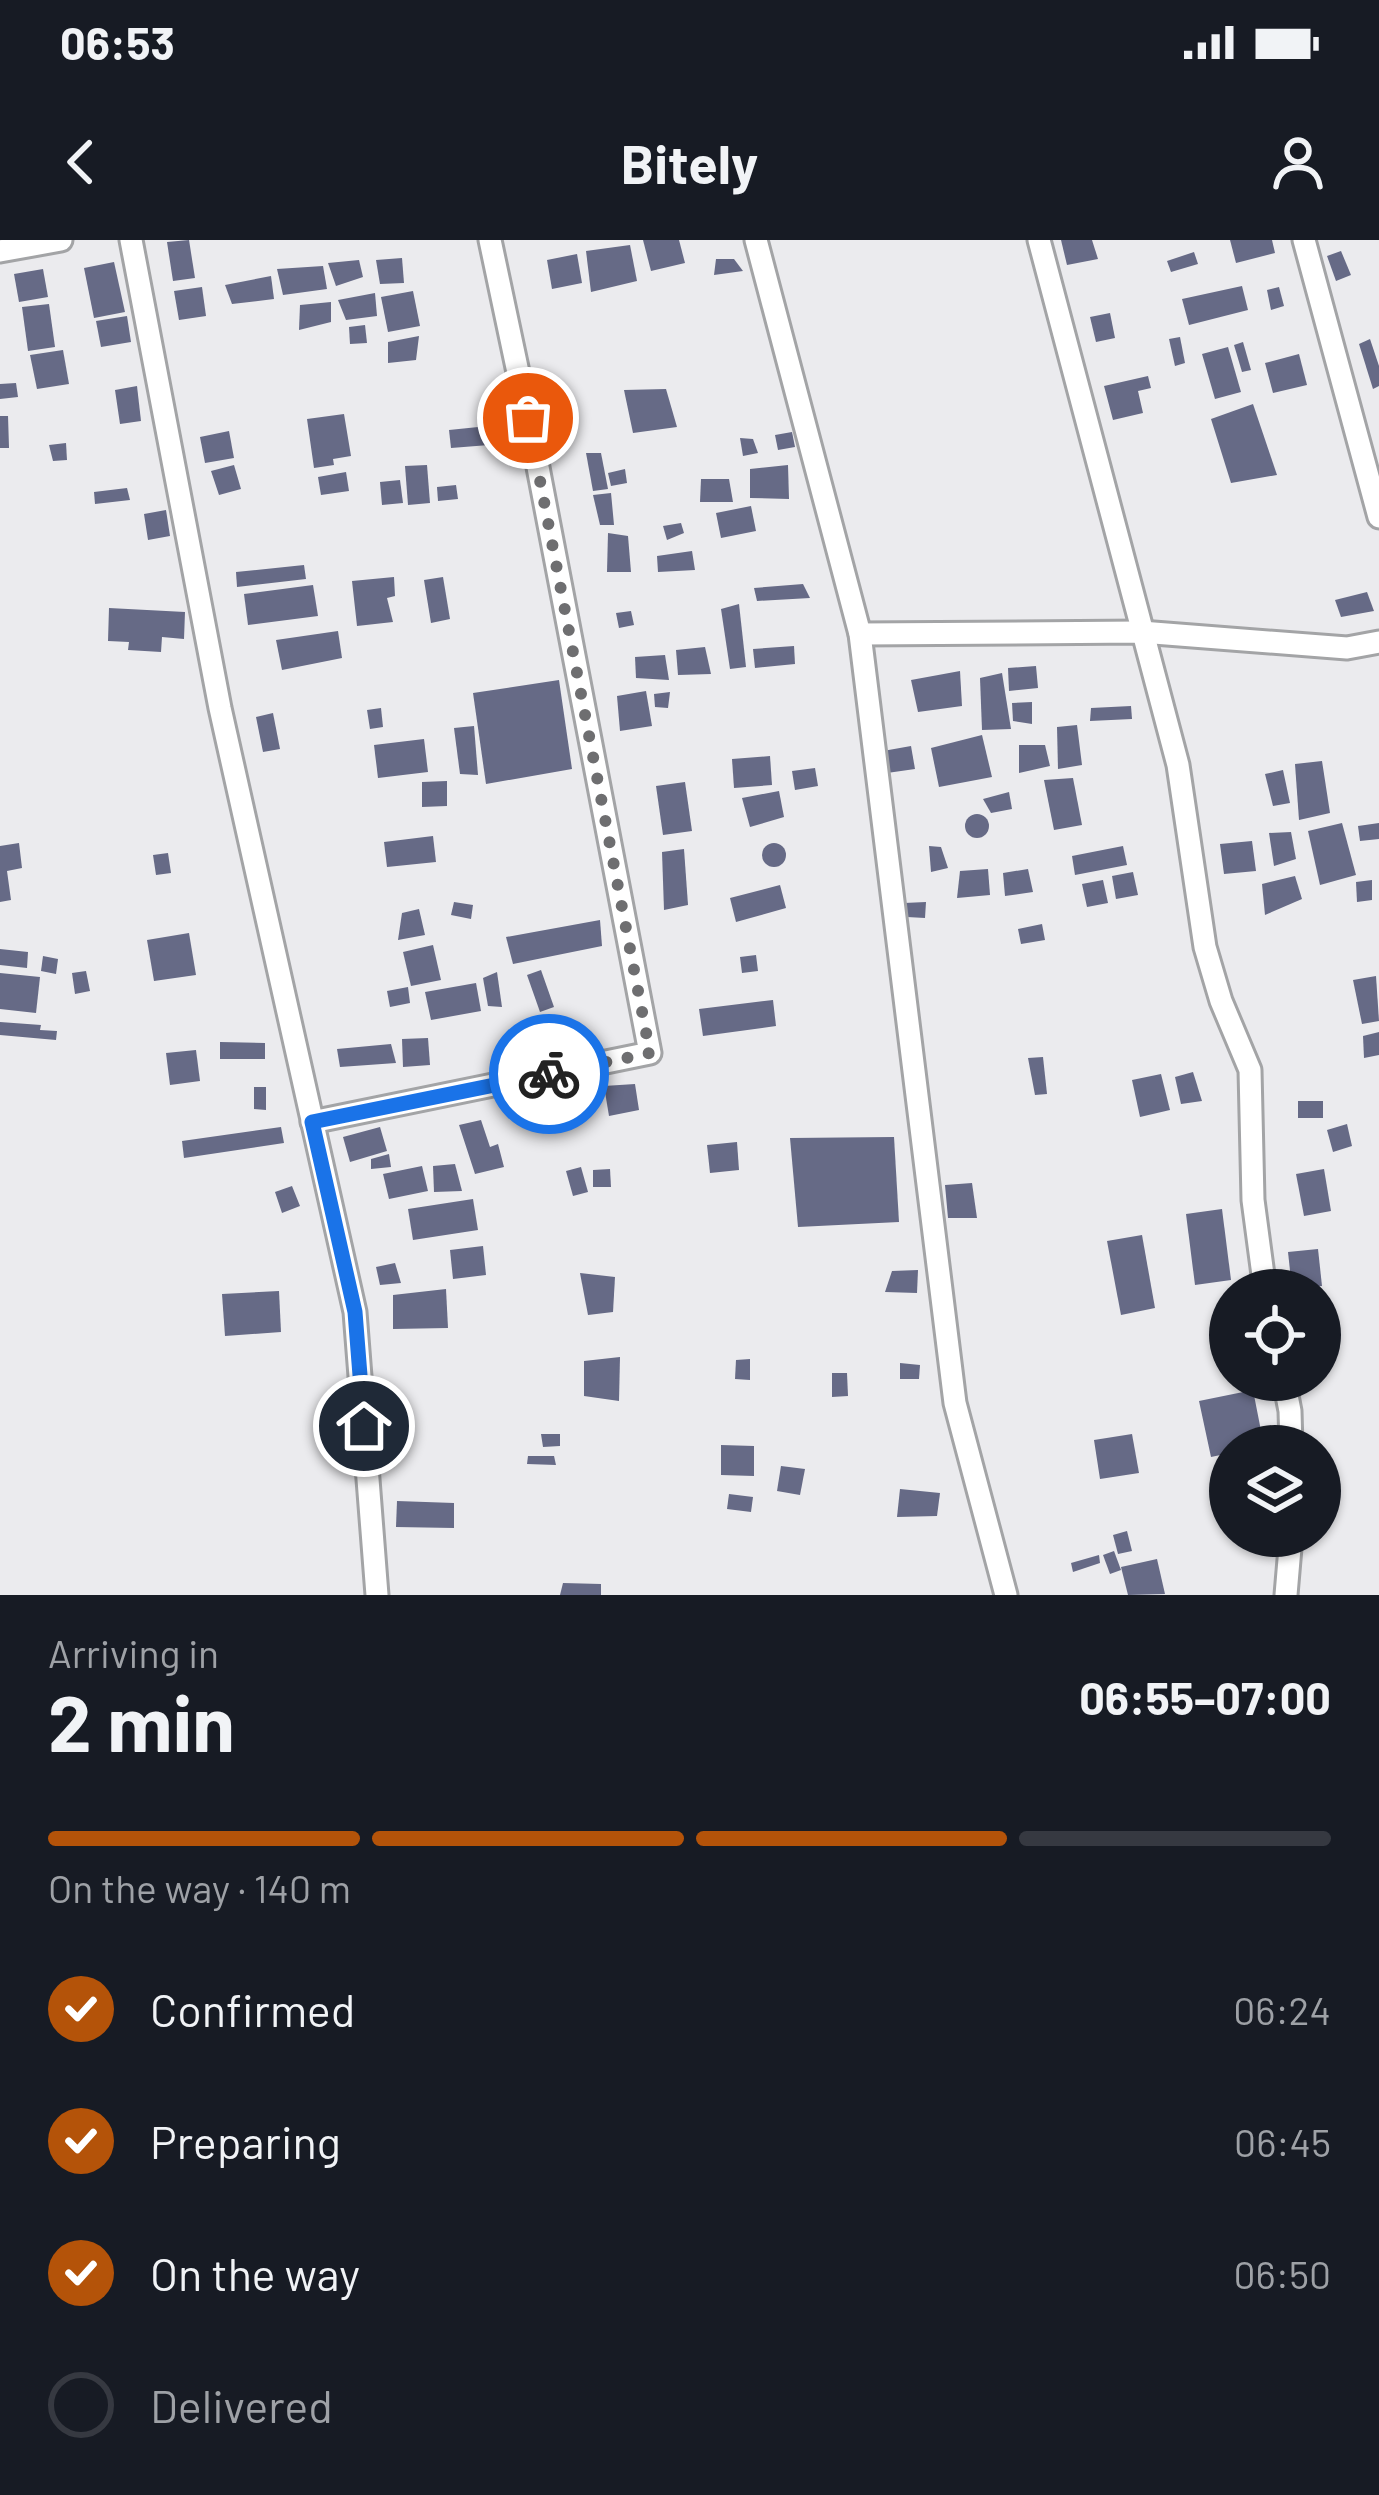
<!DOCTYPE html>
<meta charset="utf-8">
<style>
body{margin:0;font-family:Barlow,sans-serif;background:#242831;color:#f1f3f6;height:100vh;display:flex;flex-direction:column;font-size:45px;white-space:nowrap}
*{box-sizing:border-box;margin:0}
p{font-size:39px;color:#9ea1a6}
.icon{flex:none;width:66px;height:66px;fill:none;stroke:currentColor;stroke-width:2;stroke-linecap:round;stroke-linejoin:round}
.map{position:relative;height:1355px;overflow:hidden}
.sheet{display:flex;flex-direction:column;background:#171b24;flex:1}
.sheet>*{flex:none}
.tools{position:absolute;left:1209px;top:1029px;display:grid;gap:24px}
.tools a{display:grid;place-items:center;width:132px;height:132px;border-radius:50%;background:#171b24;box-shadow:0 3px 9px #0004;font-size:60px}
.pin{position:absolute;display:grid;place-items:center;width:102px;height:102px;color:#fff;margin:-51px;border:6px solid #fff;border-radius:50%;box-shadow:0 3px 12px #0007}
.courier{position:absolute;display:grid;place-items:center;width:120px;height:120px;margin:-60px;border:9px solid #1a73e8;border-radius:50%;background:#fff;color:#222;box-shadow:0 3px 15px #0007}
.headline em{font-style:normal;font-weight:700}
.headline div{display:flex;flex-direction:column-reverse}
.headline{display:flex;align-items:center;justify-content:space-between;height:204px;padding:0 48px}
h1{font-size:78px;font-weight:700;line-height:90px}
.bar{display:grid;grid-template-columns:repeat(4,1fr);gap:18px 12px;align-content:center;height:144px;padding:0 48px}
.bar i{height:15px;border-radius:9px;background:#363941}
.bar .active{background:#b45309}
.bar p{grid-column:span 4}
ol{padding:0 48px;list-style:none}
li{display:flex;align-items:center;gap:36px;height:132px}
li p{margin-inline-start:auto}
li .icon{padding:12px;border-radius:50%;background:#b45309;color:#fff;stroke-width:4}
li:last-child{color:#9ea1a6}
li i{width:66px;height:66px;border:6px solid #363941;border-radius:50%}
.status{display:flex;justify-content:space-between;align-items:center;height:84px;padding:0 60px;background:#171b24;direction:ltr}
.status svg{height:33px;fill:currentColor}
header{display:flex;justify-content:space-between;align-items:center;height:156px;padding:0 48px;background:#171b24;font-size:54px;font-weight:700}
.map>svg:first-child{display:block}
.building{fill:#666a86}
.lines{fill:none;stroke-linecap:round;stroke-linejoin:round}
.street-casing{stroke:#a3a4a6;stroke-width:27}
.street{stroke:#fff;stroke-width:21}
.done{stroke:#6e6e70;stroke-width:12;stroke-dasharray:0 21.6}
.route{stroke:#1a73e8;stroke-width:15}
</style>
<div class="status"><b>06:53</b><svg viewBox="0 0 49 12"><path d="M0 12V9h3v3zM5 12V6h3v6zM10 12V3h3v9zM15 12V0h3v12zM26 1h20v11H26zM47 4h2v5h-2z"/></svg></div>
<header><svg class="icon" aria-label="back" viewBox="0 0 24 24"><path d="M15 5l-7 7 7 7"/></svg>Bitely<svg class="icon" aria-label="person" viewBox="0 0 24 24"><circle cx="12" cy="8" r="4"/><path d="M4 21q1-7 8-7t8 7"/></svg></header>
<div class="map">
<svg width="1379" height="1355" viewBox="0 0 1379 1355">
<rect width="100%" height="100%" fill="#ebebee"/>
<!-- building -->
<g class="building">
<path d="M189 0 195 38 173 41 167 2Z"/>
<path d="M643 0H679L685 23 651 31Z"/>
<path d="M1061 0H1092L1098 19 1067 25Z"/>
<path d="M1230 0H1272L1275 13 1236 23Z"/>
<path d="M630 5 637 41 591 52 586 11Z"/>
<path d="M1341 11 1351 35 1336 41 1327 16Z"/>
<path d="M1194 12 1198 24 1171 32 1167 21Z"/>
<path d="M577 14 582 43 552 49 547 20Z"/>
<path d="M402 18 404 43 380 44 376 20Z"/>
<path d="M716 19H734L743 31 714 35Z"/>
<path d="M359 20 363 37 336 46 328 23Z"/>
<path d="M114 22 125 72 94 78 84 28Z"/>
<path d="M323 26 327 49 283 55 277 29Z"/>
<path d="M43 29 48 57 19 62 14 34Z"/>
<path d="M271 36 274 59 232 64 225 45Z"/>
<path d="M1242 46 1248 70 1189 85 1182 59Z"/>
<path d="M202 47 206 76 179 80 174 51Z"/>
<path d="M1279 47 1284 66 1271 70 1267 50Z"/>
<path d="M413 51 420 86 388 92 381 57Z"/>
<path d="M375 53 377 76 346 80 338 60Z"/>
<path d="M331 62V82L299 90 300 65Z"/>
<path d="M49 64 55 107 28 111 22 67Z"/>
<path d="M1110 73 1115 98 1096 102 1090 77Z"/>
<path d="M127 76 131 102 101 107 96 81Z"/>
<path d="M365 85 367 103 350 104 349 87Z"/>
<path d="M419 96 416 120 388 123V102Z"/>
<path d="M1180 97 1185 123 1175 126 1169 99Z"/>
<path d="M1370 99 1379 126V146L1373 149 1359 104Z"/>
<path d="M1243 102 1251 130 1242 132 1234 105Z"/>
<path d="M1228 107 1241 152 1215 159 1202 114Z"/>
<path d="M63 110 69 144 37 149 30 115Z"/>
<path d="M1299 114 1307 145 1273 153 1265 123Z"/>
<path d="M1148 136 1151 148 1138 151 1143 173 1113 180 1104 146Z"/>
<path d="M16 143 18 157 0 159V144Z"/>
<path d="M137 146 141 181 120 184 115 150Z"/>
<path d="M666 149 677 187 633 193 624 150Z"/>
<path d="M1253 164 1277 235 1231 243 1211 179Z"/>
<path d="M344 174 351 216 333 219 334 225 314 228 307 179Z"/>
<path d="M0 176H8L9 208H0Z"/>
<path d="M488 186 489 205 451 208 449 190Z"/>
<path d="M229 191 234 218 205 223 200 197Z"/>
<path d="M792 192 795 207 778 210 775 195Z"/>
<path d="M740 198 753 199 758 213 743 216Z"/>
<path d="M66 203 67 220 53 221 49 205Z"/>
<path d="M586 213H601L608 249 593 251Z"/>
<path d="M234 225 241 249 219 255 211 231Z"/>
<path d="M427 225 430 263 408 265 405 226Z"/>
<path d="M788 225 789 259 750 258V229Z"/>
<path d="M625 229 627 243 611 246 608 233Z"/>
<path d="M346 232 349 251 321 255 318 237Z"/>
<path d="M701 239H729L733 262H700Z"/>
<path d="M400 240 403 263 382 265 380 242Z"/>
<path d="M456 245 458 259 438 261 437 247Z"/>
<path d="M127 248 130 260 95 264 94 252Z"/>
<path d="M611 253 614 285H600L593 255Z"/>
<path d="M751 266 756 291 721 298 716 273Z"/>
<path d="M166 270 170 296 148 300 144 274Z"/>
<path d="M681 283 684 293 667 300 663 286Z"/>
<path d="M608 293 628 296 631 332H607Z"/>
<path d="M692 311 695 330 658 332 657 316Z"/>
<path d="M304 325 306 339 237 347 236 332Z"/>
<path d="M394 337 395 356 387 358 393 382 357 386 352 341Z"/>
<path d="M443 337 450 379 431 383 424 340Z"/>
<path d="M803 344 810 358 757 361 754 348Z"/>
<path d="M313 345 318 376 248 385 244 354Z"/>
<path d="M1367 352 1374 371 1341 377 1335 360Z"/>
<path d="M739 364 746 427 730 429 721 369Z"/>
<path d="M109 368 185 372 184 399 162 397 161 412 128 410 129 402 108 401Z"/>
<path d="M631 371 634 385 619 388 616 373Z"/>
<path d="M338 391 342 418 282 430 276 400Z"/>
<path d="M794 406 795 424 755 428 753 409Z"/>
<path d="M705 407 711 434 678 435 676 410Z"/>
<path d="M665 415 669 440 636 438 635 417Z"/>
<path d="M1036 426 1038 448 1009 451 1008 428Z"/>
<path d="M960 431 962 466 918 472 911 440Z"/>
<path d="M1002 433 1011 489 982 490 980 438Z"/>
<path d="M559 440 572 529 486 544 473 453Z"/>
<path d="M646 451 652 486 620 491 617 456Z"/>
<path d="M670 452 668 468 655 467 654 454Z"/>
<path d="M1032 462V484L1013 481 1012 463Z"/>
<path d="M1131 466 1132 479 1090 481 1091 468Z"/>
<path d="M381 468 383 487 370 489 367 470Z"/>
<path d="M273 473 280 509 263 512 256 477Z"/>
<path d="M1077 485 1082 525 1058 529 1057 487Z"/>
<path d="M474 486 478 535 460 534 454 488Z"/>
<path d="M982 495 992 537 939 547 931 508Z"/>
<path d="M424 499 428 532 378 538 374 505Z"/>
<path d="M1019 505H1045L1050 526 1019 533Z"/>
<path d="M911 506 915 529 887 533 883 511Z"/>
<path d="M770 516 772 545 734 548 732 519Z"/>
<path d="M1322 521 1330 573 1299 580 1295 524Z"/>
<path d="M815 528 818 546 795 550 792 531Z"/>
<path d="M1283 530 1290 563 1273 566 1265 534Z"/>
<path d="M1073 538 1082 585 1054 590 1044 540Z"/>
<path d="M447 541V566L422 567V542Z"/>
<path d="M685 542 692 591 663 595 656 546Z"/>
<path d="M779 551 784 577 750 587 742 558Z"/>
<path d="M1009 552 1012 569 991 573 983 559Z"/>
<circle cx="977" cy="586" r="12"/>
<path d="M1342 583 1356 635 1320 645 1308 591Z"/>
<path d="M1379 583V599L1360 601 1358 586Z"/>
<path d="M1291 592 1296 619 1274 626 1269 593Z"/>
<path d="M433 596 436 622 387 627 384 602Z"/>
<path d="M1252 601 1256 631 1224 634 1220 604Z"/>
<path d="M19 603 22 628 7 631 11 660 0 662V606Z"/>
<circle cx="774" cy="615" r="12"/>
<path d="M929 606 941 607 948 628 931 632Z"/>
<path d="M1123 606 1127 625 1075 635 1072 616Z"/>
<path d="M684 609 688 665 664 670 662 612Z"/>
<path d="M168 613 171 633 156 635 153 615Z"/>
<path d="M988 629 990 655 957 658 960 631Z"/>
<path d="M1028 629 1033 652 1005 656 1003 633Z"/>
<path d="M1133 632 1138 655 1116 659 1112 636Z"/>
<path d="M1295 636 1302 659 1265 675 1262 644Z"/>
<path d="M1103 640 1108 663 1087 667 1082 644Z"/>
<path d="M1372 640V660L1357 662 1356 642Z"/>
<path d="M780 645 786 668 736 682 730 658Z"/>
<path d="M454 662 473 665 471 679 451 675Z"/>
<path d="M926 662 925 678 907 677 904 663Z"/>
<path d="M419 669 425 695 398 700 402 673Z"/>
<path d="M600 680 602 706 513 724 506 697Z"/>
<path d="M1042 684 1045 700 1021 704 1018 689Z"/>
<path d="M189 693 196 735 154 741 147 700Z"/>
<path d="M433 705 441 740 411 746 403 712Z"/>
<path d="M0 709 28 712 27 728 0 725Z"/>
<path d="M756 715 758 731 742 733 740 717Z"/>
<path d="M43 716 58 719 56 734 41 731Z"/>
<path d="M541 730 554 767 540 772 527 735Z"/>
<path d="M86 731 90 751 75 754 72 733Z"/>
<path d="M497 732 502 767 488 766 483 738Z"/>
<path d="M0 733 40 737 36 773 0 769Z"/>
<path d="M1376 736 1379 781 1362 784 1353 740Z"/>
<path d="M476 743 481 771 431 780 425 752Z"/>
<path d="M408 747 410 763 390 767 387 751Z"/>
<path d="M773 760 776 786 703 796 699 769Z"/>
<path d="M0 782 41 785 40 790 57 791 56 800 0 795Z"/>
<path d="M1379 792V815L1364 818 1363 796Z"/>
<path d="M428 798 430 825 403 827 402 799Z"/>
<path d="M220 802 265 803V819H220Z"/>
<path d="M391 804 396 823 340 827 337 809Z"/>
<path d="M196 810 200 841 170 845 166 813Z"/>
<path d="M1043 817 1047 854 1035 855 1028 818Z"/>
<path d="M1193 832 1202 861 1181 864 1175 837Z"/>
<path d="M1161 834 1170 870 1140 877 1132 840Z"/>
<path d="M635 844 639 870 609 876 604 846Z"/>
<path d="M254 847H266V870L254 869Z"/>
<rect x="1298" y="861" width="25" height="17"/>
<path d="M481 880 490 907 498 904 504 927 475 934 459 885Z"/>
<path d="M1347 884 1352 906 1333 912 1327 890Z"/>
<path d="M281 887 284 903 184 918 182 901Z"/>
<path d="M380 887 387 911 350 922 343 897Z"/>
<path d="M894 897 899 982 798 987 790 898Z"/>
<path d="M737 902 739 930 710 933 707 905Z"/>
<path d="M389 914 391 927 371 929V919Z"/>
<path d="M455 924 462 951 434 952 433 926Z"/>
<path d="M422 926 428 951 389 959 383 934Z"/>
<path d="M581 927 588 952 573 956 566 931Z"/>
<path d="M610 929 611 947H593V930Z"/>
<path d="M1324 929 1331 971 1304 976 1296 934Z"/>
<path d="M972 943 977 978H948L945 945Z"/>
<path d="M292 946 300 966 282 973 275 952Z"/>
<path d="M473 959 478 990 413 1000 408 969Z"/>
<path d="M1222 969 1231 1040 1195 1045 1186 974Z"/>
<path d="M1142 995 1155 1068 1121 1075 1107 1001Z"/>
<path d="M483 1006 486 1035 453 1039 450 1010Z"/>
<path d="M1318 1009 1322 1046 1292 1049 1288 1012Z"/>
<path d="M395 1023 401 1043 380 1045 376 1027Z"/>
<path d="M918 1030 917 1053 885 1052 892 1031Z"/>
<path d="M580 1033 615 1037 613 1072 588 1075Z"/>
<path d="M446 1049 448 1088 393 1089V1055Z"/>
<path d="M279 1051 281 1092 225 1096 222 1054Z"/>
<path d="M620 1117 619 1161 584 1156V1121Z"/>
<path d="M750 1119V1140L735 1139 736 1120Z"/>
<path d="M900 1123 920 1125 919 1139H900Z"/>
<path d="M832 1133H847L848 1156 832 1157Z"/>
<path d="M1253 1150 1264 1206H1230V1213L1211 1217 1199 1161Z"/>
<path d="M541 1194H560V1206L543 1207Z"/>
<path d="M1132 1194 1139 1233 1100 1239 1094 1200Z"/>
<path d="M721 1205 754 1206V1236L721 1235Z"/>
<path d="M528 1216H554L556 1225 527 1224Z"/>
<path d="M781 1226 805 1229 800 1255 777 1251Z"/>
<path d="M900 1249 940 1253 937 1276 897 1277Z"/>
<path d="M729 1254 753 1257 751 1272 727 1269Z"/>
<path d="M397 1261 454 1263V1288L396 1287Z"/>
<path d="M1127 1291 1132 1311 1118 1314 1113 1295Z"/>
<path d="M1114 1311 1121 1330 1110 1334 1103 1315Z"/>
<path d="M1099 1315 1100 1323 1073 1332 1071 1323Z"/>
<path d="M1157 1319 1165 1354 1128 1355 1121 1327Z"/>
<path d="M563 1343 601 1344V1355H560Z"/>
</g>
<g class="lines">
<defs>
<g id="street">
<path d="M131 0 220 468 355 1072 377 1355"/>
<path d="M756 0 860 394 955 1163 1006 1355"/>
<path d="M1039 0 1178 525 1205 707 1221 761 1250 830 1253 960 1265 1050"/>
<path d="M1304 0 1379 277"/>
<path d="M0 11 61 0"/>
<path d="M860 394 1141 392 1347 408 1379 402"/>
<path d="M312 882 650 813 537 222 490 0"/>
<path d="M1284 1140 1290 1171 1291 1206"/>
<path d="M1286 1355 1291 1296"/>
</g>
</defs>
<!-- street casing -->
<use href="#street" class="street-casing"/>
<!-- street -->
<use href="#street" class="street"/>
</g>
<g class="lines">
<!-- done -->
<path class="done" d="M528 178 650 813 549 834"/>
<!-- route -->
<path class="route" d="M364 1186 355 1072 312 882 549 834"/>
</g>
</svg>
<div class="tools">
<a><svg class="icon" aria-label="locate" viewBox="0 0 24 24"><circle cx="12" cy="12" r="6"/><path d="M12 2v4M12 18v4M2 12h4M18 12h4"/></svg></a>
<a><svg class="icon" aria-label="layers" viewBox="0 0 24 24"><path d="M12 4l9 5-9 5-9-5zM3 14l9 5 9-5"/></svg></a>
</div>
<div class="pin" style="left:528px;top:178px;background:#ea580c"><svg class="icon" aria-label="bag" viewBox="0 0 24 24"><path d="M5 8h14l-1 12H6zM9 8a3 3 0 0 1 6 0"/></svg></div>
<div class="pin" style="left:364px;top:1186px;background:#1f2937"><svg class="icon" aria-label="home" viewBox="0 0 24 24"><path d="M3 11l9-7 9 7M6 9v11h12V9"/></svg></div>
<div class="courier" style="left:549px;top:834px"><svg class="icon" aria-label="bike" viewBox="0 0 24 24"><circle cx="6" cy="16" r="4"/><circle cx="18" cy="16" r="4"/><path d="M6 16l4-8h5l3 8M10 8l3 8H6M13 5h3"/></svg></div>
</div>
<section class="sheet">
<div class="headline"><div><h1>2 min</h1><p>Arriving in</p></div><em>06:55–07:00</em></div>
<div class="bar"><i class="active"></i><i class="active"></i><i class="active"></i><i></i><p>On the way · 140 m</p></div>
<ol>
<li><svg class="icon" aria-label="check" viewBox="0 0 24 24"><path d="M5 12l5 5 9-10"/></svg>Confirmed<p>06:24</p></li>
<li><svg class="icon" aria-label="check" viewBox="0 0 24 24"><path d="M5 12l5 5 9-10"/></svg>Preparing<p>06:45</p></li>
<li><svg class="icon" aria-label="check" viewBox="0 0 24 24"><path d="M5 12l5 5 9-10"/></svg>On the way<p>06:50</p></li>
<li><i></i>Delivered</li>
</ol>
</section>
